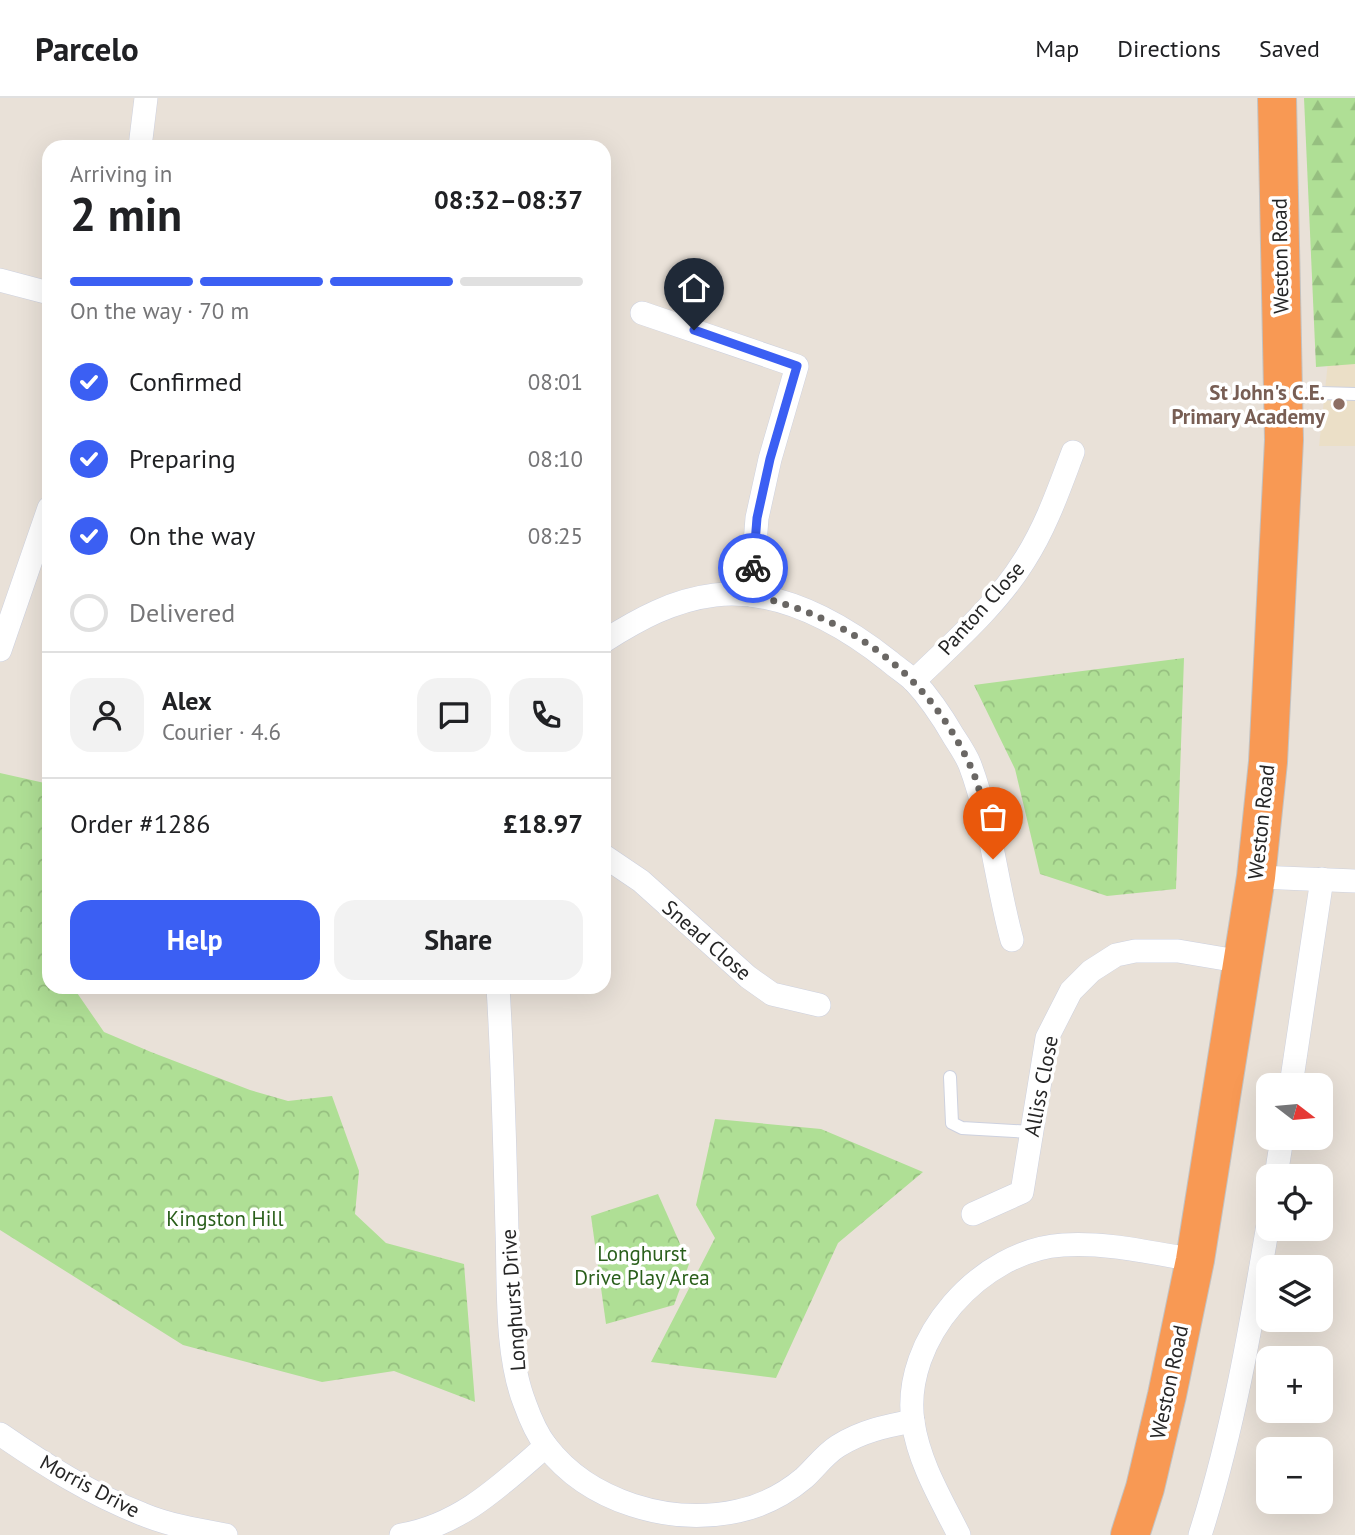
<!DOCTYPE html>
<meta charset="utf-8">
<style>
body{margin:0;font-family:"PT Sans",sans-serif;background:#f2f2f2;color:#202124;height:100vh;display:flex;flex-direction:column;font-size:26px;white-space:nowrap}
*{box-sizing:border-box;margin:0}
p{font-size:23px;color:#757577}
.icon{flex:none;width:38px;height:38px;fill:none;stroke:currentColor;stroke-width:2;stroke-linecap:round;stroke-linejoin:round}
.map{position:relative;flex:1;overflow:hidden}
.side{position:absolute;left:42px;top:42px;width:569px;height:854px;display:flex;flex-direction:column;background:#fff;border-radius:21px;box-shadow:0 7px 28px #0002}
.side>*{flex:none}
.needle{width:46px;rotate:106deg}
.controls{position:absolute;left:1256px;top:975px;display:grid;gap:14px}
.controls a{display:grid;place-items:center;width:77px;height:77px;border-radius:14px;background:#fff;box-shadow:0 7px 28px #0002;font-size:35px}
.pin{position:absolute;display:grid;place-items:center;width:60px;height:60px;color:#fff;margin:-72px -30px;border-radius:50% 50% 50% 0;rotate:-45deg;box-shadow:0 0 7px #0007}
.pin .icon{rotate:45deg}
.courier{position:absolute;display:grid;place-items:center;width:70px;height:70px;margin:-35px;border:5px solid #3b5ff3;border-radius:50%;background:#fff;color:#222;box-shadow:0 2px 9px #0007}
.summary em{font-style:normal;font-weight:800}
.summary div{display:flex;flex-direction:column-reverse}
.summary{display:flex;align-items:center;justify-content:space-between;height:119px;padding:0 28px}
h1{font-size:46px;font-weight:800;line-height:52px}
.bar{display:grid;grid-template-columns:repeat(4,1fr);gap:10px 7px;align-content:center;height:84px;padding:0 28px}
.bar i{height:9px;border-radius:5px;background:#e0e0e0}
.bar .selected{background:#3b5ff3}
.bar p{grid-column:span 4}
.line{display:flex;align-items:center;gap:18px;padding:0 28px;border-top:2px solid #e0e0e0}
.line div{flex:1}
.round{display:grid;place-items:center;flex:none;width:74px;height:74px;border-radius:21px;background:#f2f2f2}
ol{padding:0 28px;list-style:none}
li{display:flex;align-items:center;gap:21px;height:77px}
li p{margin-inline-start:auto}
li .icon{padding:7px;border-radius:50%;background:#3b5ff3;color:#fff;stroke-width:4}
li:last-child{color:#757577}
li i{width:38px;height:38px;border:4px solid #e0e0e0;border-radius:50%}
.cta{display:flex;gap:14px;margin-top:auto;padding:14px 28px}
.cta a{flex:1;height:80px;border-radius:21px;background:#3b5ff3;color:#fff;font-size:28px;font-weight:800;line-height:80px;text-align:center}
.cta a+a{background:#f2f2f2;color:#202124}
header{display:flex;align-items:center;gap:42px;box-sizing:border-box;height:98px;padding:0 35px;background:#fff;border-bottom:2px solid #e0e0e0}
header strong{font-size:33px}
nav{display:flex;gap:38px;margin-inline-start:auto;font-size:24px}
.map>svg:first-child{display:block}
.education{fill:#ebdfc7}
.forest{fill:url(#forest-firs)}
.park{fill:url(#park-crowns)}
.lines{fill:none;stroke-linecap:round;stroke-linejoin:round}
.lane-casing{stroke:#cdd1df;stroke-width:14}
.street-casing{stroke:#cdd1df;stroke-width:24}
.highway-casing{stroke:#c2c2c2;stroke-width:40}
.lane{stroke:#fff;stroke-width:12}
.street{stroke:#fff;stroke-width:23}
.highway{stroke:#f89954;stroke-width:38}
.done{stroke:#6a6764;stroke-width:7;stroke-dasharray:0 12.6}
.route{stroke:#3b5ff3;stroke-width:9}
.education-dot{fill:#8d6e63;stroke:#fff;stroke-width:2.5}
.labels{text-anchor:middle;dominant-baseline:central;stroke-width:7;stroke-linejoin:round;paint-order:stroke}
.street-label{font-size:21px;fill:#262626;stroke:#fff}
.education-label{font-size:21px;font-weight:bold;fill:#785e54;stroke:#fff;text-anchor:end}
.park-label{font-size:21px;fill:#2a5f1b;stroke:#fff}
</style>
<header>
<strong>Parcelo</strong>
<nav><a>Map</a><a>Directions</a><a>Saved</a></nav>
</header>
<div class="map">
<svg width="1355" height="1437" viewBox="0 0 1355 1437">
<defs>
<pattern id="forest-firs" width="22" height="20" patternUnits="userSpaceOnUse" patternTransform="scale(1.75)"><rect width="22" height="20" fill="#afdf95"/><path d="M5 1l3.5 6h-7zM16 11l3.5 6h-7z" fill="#96bf80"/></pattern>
<pattern id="park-crowns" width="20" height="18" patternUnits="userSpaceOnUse" patternTransform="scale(1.75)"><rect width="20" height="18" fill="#afdf95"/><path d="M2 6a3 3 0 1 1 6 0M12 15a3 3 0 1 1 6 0" fill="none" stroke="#96bf80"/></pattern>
</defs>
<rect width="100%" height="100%" fill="#e9e1d8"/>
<!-- education -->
<path class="education" d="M1328 264H1355V348H1319Z"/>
<!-- forest -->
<path class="forest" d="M1304 0H1355V266L1316 269Z"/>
<!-- park -->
<g class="park">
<path d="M1184 560 1176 791 1107 798 1040 776 1015 671 974 587Z"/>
<path d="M0 675 49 686V889H73L104 934 151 954 250 992 288 1003 332 998 359 1073 355 1116 386 1145 464 1166 475 1304 394 1273 322 1284 183 1247 0 1132Z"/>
<path d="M715 1021 821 1031 923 1074 838 1145 776 1280 651 1264 715 1140 696 1107Z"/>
<path d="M658 1096 689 1166 674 1207 606 1226 591 1118Z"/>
</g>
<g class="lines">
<defs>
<g id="lane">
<path d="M1286 299 1320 295 1355 296"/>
<path d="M950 979 952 1025 962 1030 1031 1034"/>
</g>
<g id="street">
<path d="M140 49 146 0"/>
<path d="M0 182 49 195"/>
<path d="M642 215 797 268 770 361 757 420 751 497"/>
<path d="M604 543C639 521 673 502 715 497 780 490 841 525 889 563 897 570 907 576 914 583 929 599 943 620 954 639 960 648 966 657 970 667 991 723 996 784 1012 842"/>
<path d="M0 552 49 410"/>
<path d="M914 583C951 547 997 507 1024 463 1046 429 1059 391 1073 354"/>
<path d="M604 758 641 783 748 879 772 896 819 907"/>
<path d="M1256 779 1355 783"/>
<path d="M498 889C503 970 505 1051 507 1133 509 1185 505 1256 525 1306 530 1320 537 1336 546 1348 589 1404 670 1428 738 1413 761 1408 785 1396 804 1380 815 1370 825 1356 838 1348 862 1333 886 1328 913 1323"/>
<path d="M1291 987 1322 781"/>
<path d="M1276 1078 1282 1040"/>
<path d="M973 1116 1022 1094 1047 940 1071 893 1091 873 1116 857 1135 853H1178L1243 864"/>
<path d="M0 1336C45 1367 91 1396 142 1416 168 1427 198 1432 226 1437"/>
<path d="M401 1437C461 1427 502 1386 546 1348"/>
<path d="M959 1437C941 1401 919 1365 913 1324 901 1241 981 1152 1063 1147 1107 1144 1151 1155 1195 1162"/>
<path d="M1200 1437C1233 1334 1251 1228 1269 1121"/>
</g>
<path id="highway" d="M1130 1437 1145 1390 1167 1297 1195 1162 1256 779 1268 664 1284 342 1277 0"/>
</defs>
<!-- lane casing -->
<use href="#lane" class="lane-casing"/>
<!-- street casing -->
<use href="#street" class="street-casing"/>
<!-- highway casing -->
<use href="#highway" class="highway-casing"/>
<!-- lane -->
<use href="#lane" class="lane"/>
<!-- street -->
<use href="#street" class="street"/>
<!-- highway -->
<use href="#highway" class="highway"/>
</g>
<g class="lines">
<!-- done -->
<path class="done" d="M753 470 751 497C848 519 924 572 968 663 983 692 987 729 993 761"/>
<!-- route -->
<path class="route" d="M694 232 797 268 770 361 757 420 753 470"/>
</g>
<!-- markers -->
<circle class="education-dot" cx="1339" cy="306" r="7"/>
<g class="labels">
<!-- street labels -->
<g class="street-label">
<text transform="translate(1280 158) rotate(-91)">Weston Road</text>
<text transform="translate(981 510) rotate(-48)">Panton Close</text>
<text transform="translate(1261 724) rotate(-84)">Weston Road</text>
<text transform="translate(707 842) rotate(41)">Snead Close</text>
<text transform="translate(1041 988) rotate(-79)">Alliss Close</text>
<text transform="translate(513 1202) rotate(-94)">Longhurst Drive</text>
<text transform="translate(1169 1284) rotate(-78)">Weston Road</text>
<text transform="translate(90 1388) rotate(28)">Morris Drive</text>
</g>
<!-- education labels -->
<g class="education-label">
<text x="1325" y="294">St John's C.E.<tspan x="1325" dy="24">Primary Academy</tspan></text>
</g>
<!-- park labels -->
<g class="park-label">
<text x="225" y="1120">Kingston Hill</text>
<text x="642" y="1155">Longhurst<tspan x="642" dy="24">Drive Play Area</tspan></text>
</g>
</g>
</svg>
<div class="controls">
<a><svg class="needle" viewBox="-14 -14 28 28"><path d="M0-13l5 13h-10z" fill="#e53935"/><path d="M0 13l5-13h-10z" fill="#757577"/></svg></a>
<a><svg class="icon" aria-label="locate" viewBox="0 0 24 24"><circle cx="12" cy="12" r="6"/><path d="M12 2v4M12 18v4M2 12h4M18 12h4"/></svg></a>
<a><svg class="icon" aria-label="layers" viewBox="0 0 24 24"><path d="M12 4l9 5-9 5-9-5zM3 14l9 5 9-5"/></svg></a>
<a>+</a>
<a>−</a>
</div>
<div class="pin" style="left:993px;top:761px;background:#ea580c"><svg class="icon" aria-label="bag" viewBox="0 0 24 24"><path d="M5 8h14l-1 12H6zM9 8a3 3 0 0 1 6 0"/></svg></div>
<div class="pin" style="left:694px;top:232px;background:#1f2937"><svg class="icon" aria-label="home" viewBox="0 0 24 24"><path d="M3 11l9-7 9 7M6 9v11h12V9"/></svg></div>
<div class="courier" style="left:753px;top:470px"><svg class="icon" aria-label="bike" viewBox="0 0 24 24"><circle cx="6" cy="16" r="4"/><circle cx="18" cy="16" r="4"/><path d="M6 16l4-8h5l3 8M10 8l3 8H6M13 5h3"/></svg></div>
<section class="side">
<div class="summary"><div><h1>2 min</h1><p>Arriving in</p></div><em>08:32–08:37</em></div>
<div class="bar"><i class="selected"></i><i class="selected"></i><i class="selected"></i><i></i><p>On the way · 70 m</p></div>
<ol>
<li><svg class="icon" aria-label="check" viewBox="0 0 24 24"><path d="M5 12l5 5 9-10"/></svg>Confirmed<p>08:01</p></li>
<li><svg class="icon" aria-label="check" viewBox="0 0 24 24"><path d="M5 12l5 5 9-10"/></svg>Preparing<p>08:10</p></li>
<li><svg class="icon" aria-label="check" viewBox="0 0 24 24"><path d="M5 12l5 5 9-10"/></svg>On the way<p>08:25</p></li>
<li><i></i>Delivered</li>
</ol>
<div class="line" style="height:126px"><a class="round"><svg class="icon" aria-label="person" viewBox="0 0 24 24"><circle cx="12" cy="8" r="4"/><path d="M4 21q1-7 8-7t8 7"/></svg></a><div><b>Alex</b><p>Courier · 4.6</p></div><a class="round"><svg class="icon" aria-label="chat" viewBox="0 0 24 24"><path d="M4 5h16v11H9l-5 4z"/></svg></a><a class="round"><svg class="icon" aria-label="phone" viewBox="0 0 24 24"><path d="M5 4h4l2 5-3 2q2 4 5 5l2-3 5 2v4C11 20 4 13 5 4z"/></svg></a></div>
<div class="line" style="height:91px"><div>Order #1286</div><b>£18.97</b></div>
<div class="cta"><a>Help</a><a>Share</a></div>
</section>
</div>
